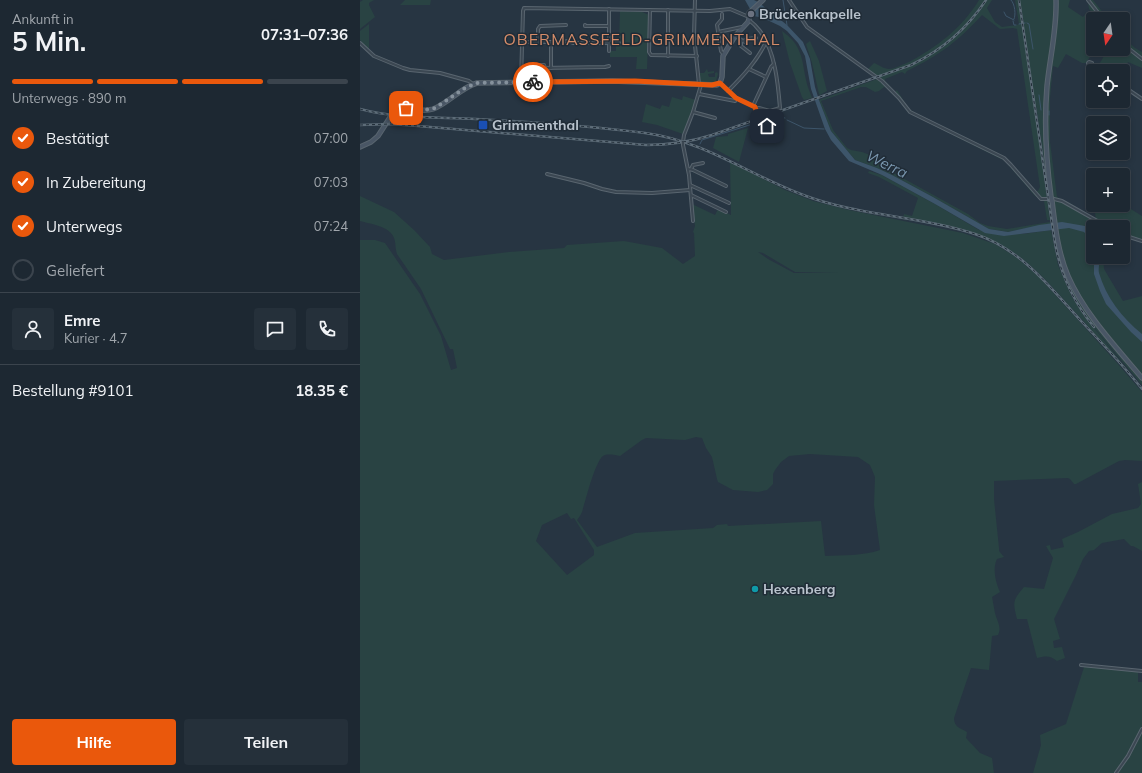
<!DOCTYPE html>
<html lang="de">
<meta charset="utf-8">
<style>
body{margin:0;font-family:Mulish,sans-serif;background:#25303a;color:#f1f3f6;height:100vh;display:flex;flex-direction:column;font-size:15px;white-space:nowrap}
*{box-sizing:border-box;margin:0}
p{font-size:13px;color:#a0a6ac}
.icon{flex:none;width:22px;height:22px;fill:none;stroke:currentColor;stroke-width:2;stroke-linecap:round;stroke-linejoin:round}
.map{position:relative;flex:1;overflow:hidden}
.side{display:flex;flex-direction:column;background:#1d2832;width:360px}
.side>*{flex:none}
.needle{width:26px;rotate:193deg}
.tools{position:absolute;left:726px;top:12px;display:grid;gap:8px}
.tools a{display:grid;place-items:center;width:44px;height:44px;border-radius:4px;background:#1d2832;box-shadow:0 2px 6px #0003,0 0 0 1px #3b444d;font-size:20px}
.pin{position:absolute;display:grid;place-items:center;width:34px;height:34px;color:#fff;margin:-17px;border-radius:8px;box-shadow:0 2px 6px #0006}
.courier{position:absolute;display:grid;place-items:center;width:40px;height:40px;margin:-20px;border:3px solid #ea580c;border-radius:50%;background:#fff;color:#222;box-shadow:0 1px 5px #0007}
.headline em{font-style:normal;font-weight:700}
.headline div{display:flex;flex-direction:column-reverse}
.headline{display:flex;align-items:center;justify-content:space-between;height:68px;padding:0 12px}
h1{font-size:26px;font-weight:700;line-height:30px}
.bar{display:grid;grid-template-columns:repeat(4,1fr);gap:6px 4px;align-content:center;height:48px;padding:0 12px}
.bar i{height:5px;border-radius:3px;background:#3b444d}
.bar .current{background:#ea580c}
.bar p{grid-column:span 4}
.line{display:flex;align-items:center;gap:10px;padding:0 12px;border-top:1px solid #3b444d}
.line div{flex:1}
.round{display:grid;place-items:center;flex:none;width:42px;height:42px;border-radius:4px;background:#25303a}
ol{padding:0 12px;list-style:none}
li{display:flex;align-items:center;gap:12px;height:44px}
li p{margin-inline-start:auto}
li .icon{padding:4px;border-radius:50%;background:#ea580c;color:#fff;stroke-width:4}
li:last-child{color:#a0a6ac}
li i{width:22px;height:22px;border:2px solid #3b444d;border-radius:50%}
.button{display:flex;gap:8px;margin-top:auto;padding:8px 12px}
.button a{flex:1;height:46px;border-radius:4px;background:#ea580c;color:#fff;font-size:16px;font-weight:700;line-height:46px;text-align:center}
.button a+a{background:#25303a;color:#f1f3f6}
main{display:flex;flex:1;min-height:0}
.map>svg:first-child{display:block}
.green{fill:#294343;fill-rule:evenodd}
.water{fill:#3d556a}
.lines{fill:none;stroke-linecap:round;stroke-linejoin:round}
.stream{stroke:#3d556a;stroke-width:1}
.minor-casing{stroke:#59656f;stroke-width:4}
.secondary-casing{stroke:#59656f;stroke-width:5.5}
.minor{stroke:#3b4752;stroke-width:2}
.secondary{stroke:#495665;stroke-width:3.5}
.rail-casing{stroke:#5d6c78;stroke-width:2.5}
.rail{stroke:#202c37;stroke-width:1;stroke-dasharray:3;stroke-linecap:butt}
.minor-bridge-casing{stroke:#59656f;stroke-width:4;stroke-linecap:butt}
.secondary-bridge-casing{stroke:#59656f;stroke-width:5.5;stroke-linecap:butt}
.minor-bridge{stroke:#3b4752;stroke-width:2}
.secondary-bridge{stroke:#495665;stroke-width:3.5}
.done{stroke:#85919c;stroke-width:4;stroke-dasharray:0 7.2}
.route{stroke:#ea580c;stroke-width:5}
.worship-dot{fill:#6b7280;stroke:#202c37;stroke-width:1.5}
.transit-dot{fill:#1a4fb4;stroke:#202c37;stroke-width:1.5}
.culture-dot{fill:#0f9aa8;stroke:#202c37;stroke-width:1.5}
.labels{text-anchor:middle;dominant-baseline:central;stroke-width:3;stroke-linejoin:round;paint-order:stroke}
.poi-label{font-size:14px;font-weight:bold;fill:#b8c2cc;stroke:#202c37;text-anchor:start}
.water-label{font-size:15px;font-style:italic;fill:#7996ae;stroke:#202c37}
.quarter-label{font-size:16px;letter-spacing:1px;fill:#d58c69;stroke:#202c37}
</style>
<main>
<section class="side">
<div class="headline"><div><h1>5 Min.</h1><p>Ankunft in</p></div><em>07:31–07:36</em></div>
<div class="bar"><i class="current"></i><i class="current"></i><i class="current"></i><i></i><p>Unterwegs · 890 m</p></div>
<ol>
<li><svg class="icon" aria-label="check" viewBox="0 0 24 24"><path d="M5 12l5 5 9-10"/></svg>Bestätigt<p>07:00</p></li>
<li><svg class="icon" aria-label="check" viewBox="0 0 24 24"><path d="M5 12l5 5 9-10"/></svg>In Zubereitung<p>07:03</p></li>
<li><svg class="icon" aria-label="check" viewBox="0 0 24 24"><path d="M5 12l5 5 9-10"/></svg>Unterwegs<p>07:24</p></li>
<li><i></i>Geliefert</li>
</ol>
<div class="line" style="height:72px"><a class="round"><svg class="icon" aria-label="person" viewBox="0 0 24 24"><circle cx="12" cy="8" r="4"/><path d="M4 21q1-7 8-7t8 7"/></svg></a><div><b>Emre</b><p>Kurier · 4.7</p></div><a class="round"><svg class="icon" aria-label="chat" viewBox="0 0 24 24"><path d="M4 5h16v11H9l-5 4z"/></svg></a><a class="round"><svg class="icon" aria-label="phone" viewBox="0 0 24 24"><path d="M5 4h4l2 5-3 2q2 4 5 5l2-3 5 2v4C11 20 4 13 5 4z"/></svg></a></div>
<div class="line" style="height:52px"><div>Bestellung #9101</div><b>18.35 €</b></div>
<div class="button"><a>Hilfe</a><a>Teilen</a></div>
</section>
<div class="map">
<svg width="782" height="773" viewBox="0 0 782 773">
<rect width="100%" height="100%" fill="#273542"/>
<!-- green -->
<g class="green">
<path d="M3 0H14L9 3V5L15 17 0 29V2Z"/>
<path d="M45 0H71L70 5H40Z"/>
<path d="M619 0H632L627 8 635 22 642 27 657 25 659 24 655 0H658L662 25 664 24 660 0H694V21L689 63C697 43 698 21 698 0H710L708 7 723 17 727 12H729L728 19 733 26V49H735L726 63H722L706 54 698 68 693 66 690 98V142L697 197 713 205 736 220 734 205 763 204 782 216V240L772 237 763 233V227H750L747 225 746 227H733V257H743L744 269 763 301 782 296V385C757 354 723 319 707 283 699 266 696 248 693 230L697 229 696 223H693L676 105H674L690 220H687L684 201 675 196 645 161 549 113 536 97 527 88 524 87 519 91 515 92 506 87H501L461 101 473 130 487 148 491 150 502 152 518 158 530 171 608 214 620 223 628 226 647 229 690 222V224L648 232 629 229 573 197 532 175 517 168 495 160 471 131 459 100 517 79 534 93 537 90 548 108 558 115 645 157 649 161 675 191H678L680 187 657 29 653 28 640 29 622 15C597 42 580 55 547 71L545 74 542 72 525 79V81L529 85 528 86 507 70 514 63C519 65 524 69 529 69 535 69 543 64 549 62 577 47 602 28 619 0Z"/>
<path d="M726 0H733L748 19H738L729 9 728 2Z"/>
<path d="M260 11 282 12 289 15 287 69H276L277 57H250V51H256V44H259Z"/>
<path d="M9 24V50H8L0 40V31Z"/>
<path d="M422 31C442 45 442 59 446 80 447 86 450 92 452 98L444 100 442 97 430 63Z"/>
<path d="M763 37 775 48 782 52V68L768 62 762 71H741L737 68 747 51 744 49H763Z"/>
<path d="M450 41 459 61 467 91 460 95 459 94 452 63 446 44Z"/>
<path d="M347 69 348 72 354 71V73L348 74 349 77H355V73L357 72 358 74 356 81 358 82 356 83H342L340 81 339 73H344Z"/>
<path d="M323 96 336 100 323 134 297 125 282 122 286 104 300 109 302 105 309 107 312 97 322 100Z"/>
<path d="M388 128 379 162 353 148 356 137 368 136V134Z"/>
<path d="M370 162 425 190 453 201 489 210 603 233 635 244 656 257 679 277 758 364 782 392V461L765 460 759 461 716 484H714L710 479 708 478 634 481V499L639 548V551L644 557 637 559C632 569 636 583 640 592L632 597C633 602 634 608 635 613 637 621 642 627 638 635L632 636 629 670 611 668 594 718C594 728 601 728 607 732L606 738 620 753 632 758 634 773H0V240H15L25 243 60 294 81 336 91 370 97 368 93 349H90L61 289 37 254C35 247 36 243 34 238 30 226 10 224 0 221V196L34 212 54 230 70 247 72 254 84 260 149 252 204 248 207 245 264 241 302 248 323 264 335 256 334 233 333 232 335 226 332 204 355 215 358 209 371 215ZM398 252 403 253 435 272 478 273H434L408 259ZM336 437 342 438 346 448 352 457 357 479 358 482 373 490 398 492 407 490 413 484V474L415 470 421 462 429 456 450 454 498 457 510 465 515 477 514 505 520 550C503 556 483 555 465 556L461 521 368 526 367 524 357 525 353 528 275 533 237 547 217 520C219 517 221 515 222 512 225 503 236 456 245 455 249 454 256 455 260 456L282 440 286 438 325 440ZM207 513 211 519 214 518 234 550V555L207 575 176 541 182 525Z"/>
<path d="M509 171 522 175 575 204 619 230 663 234 691 230 698 265 712 297 723 314 782 388C761 362 738 338 716 313 691 286 668 257 634 241 606 227 574 223 543 218L544 214 552 216 558 198 519 177 508 173Z"/>
<path d="M782 482V551L773 546H771L764 539 742 543 734 550 729 551 723 559 716 575 694 619 700 639 693 641 694 648 702 647 705 658 697 661C690 655 685 656 677 658L667 619H657C653 602 652 601 664 587L684 589 693 558 686 546 690 545 691 550 704 547 702 539 718 532 752 514 778 508 781 504 778 484Z"/>
<path d="M725 664 778 671V682H782V773H673L681 745 680 735 706 724Z"/>
</g>
<!-- water -->
<g class="water">
<path d="M385 0H394L398 2 427 25 443 42 450 59 455 87 459 100 471 131 495 160 517 168 532 175 573 197 629 229 648 232 679 225 702 222 725 226 733 232V247L730 239 724 232 709 228 644 236 625 233 575 204 522 175 489 161 471 140 465 129 451 89 445 56 438 43 427 31 420 26 403 18 394 16Z"/>
<path d="M734 257H740C740 262 738 268 739 273 746 297 762 318 782 334V342L771 332 746 304 740 291 734 274Z"/>
</g>
<g class="lines">
<!-- stream -->
<g class="stream">
<path d="M423 0 427 25"/>
<path d="M651 0C655 4 656 15 654 19"/>
<path d="M644 12 646 16 654 20"/>
<path d="M653 21 654 25H656"/>
<path d="M667 23 669 24 673 49"/>
<path d="M659 24 665 23"/>
<path d="M679 95 681 110"/>
<path d="M689 111V115"/>
<path d="M427 120 444 128 464 129"/>
<path d="M401 121 416 116 425 118"/>
<path d="M340 144 342 140 399 122"/>
</g>
<defs>
<g id="minor">
<path d="M335 0 334 36 339 84"/>
<path d="M429 0 447 27 522 81 539 98 550 112 644 158 651 165 681 199H694L702 201 748 227"/>
<path d="M728 0 743 19"/>
<path d="M290 10 289 52 291 55 337 56"/>
<path d="M362 14V19L357 25 361 51 364 55"/>
<path d="M389 20C393 23 397 27 400 31 415 51 418 83 420 108L410 111 399 108 396 109"/>
<path d="M225 25V26H249"/>
<path d="M358 32 382 27"/>
<path d="M375 36 383 41 388 39 396 38"/>
<path d="M381 41V46L390 53"/>
<path d="M383 41 387 43"/>
<path d="M162 42H202L208 41 213 43H259"/>
<path d="M178 42V29L180 26 206 25"/>
<path d="M0 43 14 56 43 68 50 70 80 73 109 81 113 84"/>
<path d="M763 44 782 59"/>
<path d="M249 51V9"/>
<path d="M308 56V10"/>
<path d="M185 68 184 65H180L179 67 181 68 245 67 249 66"/>
<path d="M191 68V42"/>
<path d="M389 69 406 77"/>
<path d="M733 69 732 63 729 62 728 63 729 67 737 71"/>
<path d="M161 82 163 11 164 8 350 11 370 9 389 17"/>
<path d="M361 84 376 98 395 107 401 124 407 126"/>
<path d="M763 86 782 99"/>
<path d="M368 91C383 76 397 61 406 42"/>
<path d="M339 94 375 101 376 98"/>
<path d="M393 106 411 67 414 64"/>
<path d="M333 112 355 118"/>
<path d="M323 142 324 135 333 112 341 85"/>
<path d="M323 145 329 175 333 221"/>
<path d="M328 169 333 170 366 186"/>
<path d="M331 169 333 165 343 163"/>
<path d="M187 174 224 183 242 189 256 192 292 193 330 190"/>
<path d="M330 185 369 203"/>
<path d="M331 195 366 212"/>
<path d="M763 235 782 241"/>
<path d="M721 665 782 671"/>
<path d="M756 773 768 756 782 729"/>
</g>
<g id="secondary">
<path d="M0 147 11 142 18 136 36 108C47 104 58 114 73 109 89 103 100 88 117 83L252 81 357 85 360 83 362 77 363 56 375 36 388 22 389 19V13L403 0"/>
<path d="M691 197C686 160 684 123 687 86 690 57 697 29 696 0"/>
<path d="M692 201C695 226 698 253 708 276 724 313 756 347 782 378"/>
</g>
</defs>
<!-- minor casing -->
<use href="#minor" class="minor-casing"/>
<!-- secondary casing -->
<use href="#secondary" class="secondary-casing"/>
<!-- minor -->
<use href="#minor" class="minor"/>
<!-- secondary -->
<use href="#secondary" class="secondary"/>
<defs>
<g id="rail">
<path d="M659 0 694 237C699 272 712 300 734 327"/>
<path d="M0 109C37 119 78 117 116 119 173 122 229 126 285 133 346 141 390 176 446 196 500 216 560 216 615 234 661 249 690 287 721 321 742 343 763 365 782 389"/>
<path d="M0 125 30 124 58 126 286 145C309 145 330 142 352 135L551 65C582 50 607 29 626 0"/>
</g>
</defs>
<!-- rail casing -->
<use href="#rail" class="rail-casing"/>
<!-- rail -->
<use href="#rail" class="rail"/>
<defs>
<path id="minor-bridge" d="M323 142V145"/>
<path id="secondary-bridge" d="M691 197 692 201"/>
</defs>
<!-- minor-bridge casing -->
<use href="#minor-bridge" class="minor-bridge-casing"/>
<!-- secondary-bridge casing -->
<use href="#secondary-bridge" class="secondary-bridge-casing"/>
<!-- minor-bridge -->
<use href="#minor-bridge" class="minor-bridge"/>
<!-- secondary-bridge -->
<use href="#secondary-bridge" class="secondary-bridge"/>
</g>
<g class="lines">
<!-- done -->
<path class="done" d="M46 108 59 111 75 108 105 88 117 83 173 82"/>
<!-- route -->
<path class="route" d="M173 82 275 81 352 85 360 83 376 98 395 107 401 124 407 126"/>
</g>
<!-- markers -->
<circle class="worship-dot" cx="391" cy="14" r="4"/>
<rect class="transit-dot" x="118" y="120" width="10" height="10" rx="2"/>
<circle class="culture-dot" cx="395" cy="589" r="4"/>
<g class="labels">
<!-- poi labels -->
<g class="poi-label">
<text x="399" y="14">Brückenkapelle</text>
<text x="132" y="125">Grimmenthal</text>
<text x="403" y="589">Hexenberg</text>
</g>
<!-- water labels -->
<g class="water-label">
<text transform="translate(527 164) rotate(26)">Werra</text>
</g>
<!-- quarter labels -->
<g class="quarter-label">
<text x="282" y="39">OBERMASSFELD-GRIMMENTHAL</text>
</g>
</g>
</svg>
<div class="tools">
<a><svg class="needle" viewBox="-14 -14 28 28"><path d="M0-13l5 13h-10z" fill="#e53935"/><path d="M0 13l5-13h-10z" fill="#a0a6ac"/></svg></a>
<a><svg class="icon" aria-label="locate" viewBox="0 0 24 24"><circle cx="12" cy="12" r="6"/><path d="M12 2v4M12 18v4M2 12h4M18 12h4"/></svg></a>
<a><svg class="icon" aria-label="layers" viewBox="0 0 24 24"><path d="M12 4l9 5-9 5-9-5zM3 14l9 5 9-5"/></svg></a>
<a>+</a>
<a>−</a>
</div>
<div class="pin" style="left:46px;top:108px;background:#ea580c"><svg class="icon" aria-label="bag" viewBox="0 0 24 24"><path d="M5 8h14l-1 12H6zM9 8a3 3 0 0 1 6 0"/></svg></div>
<div class="pin" style="left:407px;top:126px;background:#1f2937"><svg class="icon" aria-label="home" viewBox="0 0 24 24"><path d="M3 11l9-7 9 7M6 9v11h12V9"/></svg></div>
<div class="courier" style="left:173px;top:82px"><svg class="icon" aria-label="bike" viewBox="0 0 24 24"><circle cx="6" cy="16" r="4"/><circle cx="18" cy="16" r="4"/><path d="M6 16l4-8h5l3 8M10 8l3 8H6M13 5h3"/></svg></div>
</div>
</main>
